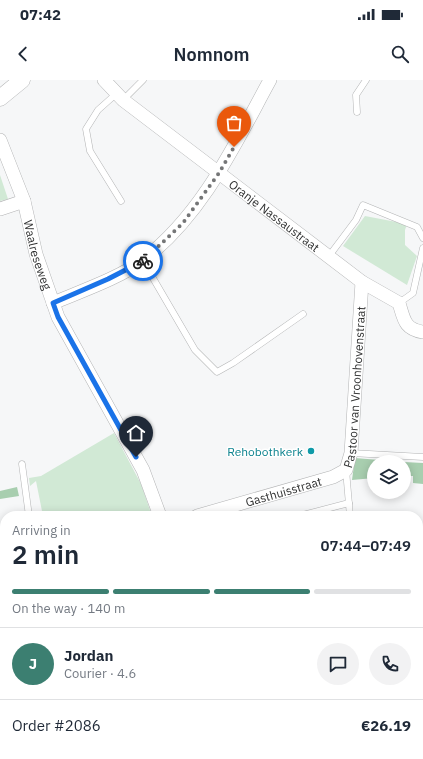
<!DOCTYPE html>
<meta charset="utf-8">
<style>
body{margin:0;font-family:"IBM Plex Sans",sans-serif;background:#f2f2f3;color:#1f2937;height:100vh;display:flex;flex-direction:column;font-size:15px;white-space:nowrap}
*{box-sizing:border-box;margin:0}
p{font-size:13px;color:#747a83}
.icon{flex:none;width:22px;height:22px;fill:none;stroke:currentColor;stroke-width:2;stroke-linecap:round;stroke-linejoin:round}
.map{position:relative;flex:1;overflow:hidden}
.drawer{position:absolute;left:0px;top:431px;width:423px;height:248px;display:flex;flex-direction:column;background:#fff;border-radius:16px 16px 0 0;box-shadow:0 2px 10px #0003}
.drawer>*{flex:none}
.controls{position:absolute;left:367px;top:375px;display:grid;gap:8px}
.controls a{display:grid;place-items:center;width:44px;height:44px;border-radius:50%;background:#fff;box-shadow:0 2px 10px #0003;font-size:20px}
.pin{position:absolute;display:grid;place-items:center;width:34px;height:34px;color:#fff;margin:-41px -17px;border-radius:50% 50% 50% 0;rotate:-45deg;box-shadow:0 0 4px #0007}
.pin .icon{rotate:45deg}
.courier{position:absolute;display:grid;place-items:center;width:40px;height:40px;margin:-20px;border:3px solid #1a73e8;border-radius:50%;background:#fff;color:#222;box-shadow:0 1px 5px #0007}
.head em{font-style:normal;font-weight:600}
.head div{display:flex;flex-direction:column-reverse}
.head{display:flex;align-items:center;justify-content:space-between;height:68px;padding:0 12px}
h1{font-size:26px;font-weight:600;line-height:30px}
.bar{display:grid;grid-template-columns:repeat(4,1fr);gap:6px 4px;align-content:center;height:48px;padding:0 12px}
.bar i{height:5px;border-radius:3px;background:#e0e1e3}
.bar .active{background:#3c7f71}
.bar p{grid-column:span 4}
.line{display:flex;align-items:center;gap:10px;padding:0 12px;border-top:1px solid #e0e1e3}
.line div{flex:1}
.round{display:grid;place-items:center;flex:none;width:42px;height:42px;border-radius:21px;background:#f2f2f3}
.status{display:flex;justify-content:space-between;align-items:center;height:28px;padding:0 20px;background:#fff;direction:ltr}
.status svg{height:11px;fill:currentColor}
header{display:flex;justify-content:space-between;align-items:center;height:52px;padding:0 12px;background:#fff;font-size:18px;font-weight:600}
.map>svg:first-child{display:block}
.green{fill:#d1e9d5}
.forest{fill:#a8ceaf}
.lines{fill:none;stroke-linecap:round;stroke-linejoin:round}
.service-casing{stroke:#b3b4b5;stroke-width:7}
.minor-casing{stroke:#b3b4b5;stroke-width:14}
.tertiary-casing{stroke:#b3b4b5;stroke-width:17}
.service{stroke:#fff;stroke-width:6}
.minor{stroke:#fff;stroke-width:13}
.tertiary{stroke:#fff;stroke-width:16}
.done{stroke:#757677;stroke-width:4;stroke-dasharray:0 7.2}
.route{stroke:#1a73e8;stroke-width:5}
.culture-dot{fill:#0f9aa8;stroke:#fff;stroke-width:1.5}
.labels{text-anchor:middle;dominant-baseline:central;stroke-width:3;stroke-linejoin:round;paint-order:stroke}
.street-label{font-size:12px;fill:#303131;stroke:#fff}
.culture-label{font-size:12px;fill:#0d838f;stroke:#fff;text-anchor:end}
</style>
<div class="status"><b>07:42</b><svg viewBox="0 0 49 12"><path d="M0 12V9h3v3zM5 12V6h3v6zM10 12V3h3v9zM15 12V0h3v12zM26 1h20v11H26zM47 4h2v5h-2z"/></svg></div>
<header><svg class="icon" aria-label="back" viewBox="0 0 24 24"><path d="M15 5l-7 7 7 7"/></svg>Nomnom<svg class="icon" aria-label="search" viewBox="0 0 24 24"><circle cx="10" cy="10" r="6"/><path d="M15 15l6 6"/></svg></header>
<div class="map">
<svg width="423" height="679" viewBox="0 0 423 679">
<rect width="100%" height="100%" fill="#f6f7f8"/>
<!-- green -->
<g class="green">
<path d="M0 95 8 119 0 121Z"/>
<path d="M365 136 407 144 405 150V165L417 176 407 205 343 166Z"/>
<path d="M114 353 141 404 152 436H43L36 401 30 406 29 398 41 396Z"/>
<path d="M5 521V527L3 528 5 535V592L0 589V522Z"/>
</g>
<!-- forest -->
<g class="forest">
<path d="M355 378 404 382H374V398L352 400Z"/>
<path d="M404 382 423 383V404L413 403V396H404Z"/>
<path d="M17 407 19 416 0 419V411Z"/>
</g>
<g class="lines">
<defs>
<g id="service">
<path d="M116 14 98 30 86 49 90 71 121 121"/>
<path d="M123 20 143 0"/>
<path d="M357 32 356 15 366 0"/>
<path d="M329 176 356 140 363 125 417 147 423 158"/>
<path d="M143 181 195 270 217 292 233 283 303 234"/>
<path d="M399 223 413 213 423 168"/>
<path d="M351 373 423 377"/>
<path d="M22 384 29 436"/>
<path d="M346 390 350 436"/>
<path d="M299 436 349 423"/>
<path d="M0 602 5 605"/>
<path d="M0 668 5 671"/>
<path d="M17 674H22"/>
</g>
<g id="minor">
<path id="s1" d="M104 0 123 20 219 93 362 202 399 223C404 239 404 249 423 252"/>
<path id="s2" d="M0 60 24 121 36 174 58 237 143 390 160 436"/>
<path d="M0 129 24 121"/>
<path d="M53 223C79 212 122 197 143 180 203 134 235 64 270 0"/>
<path id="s3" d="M197 436 333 397 346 390 351 373 362 202"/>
<path d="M0 506 5 504"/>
<path d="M418 615 423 610"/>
<path d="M190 674 193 679"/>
<path d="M85 679 100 674"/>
<path d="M352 679 358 674"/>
</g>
<path id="tertiary" d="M0 18 22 0"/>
</defs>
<!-- service casing -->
<use href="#service" class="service-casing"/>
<!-- minor casing -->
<use href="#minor" class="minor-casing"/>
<!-- tertiary casing -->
<use href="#tertiary" class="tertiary-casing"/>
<!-- service -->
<use href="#service" class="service"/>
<!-- minor -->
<use href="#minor" class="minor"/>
<!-- tertiary -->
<use href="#tertiary" class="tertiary"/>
</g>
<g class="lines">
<!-- done -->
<path class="done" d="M143 181 183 143 219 93 234 67"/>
<!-- route -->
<path class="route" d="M136 377 58 237 53 223 108 199 143 181"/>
</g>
<!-- markers -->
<circle class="culture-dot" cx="311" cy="371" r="4"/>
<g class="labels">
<!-- street labels -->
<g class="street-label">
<text stroke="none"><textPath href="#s1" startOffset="218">Oranje Nassaustraat</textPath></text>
<text stroke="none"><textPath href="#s2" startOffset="121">Waalreseweg</textPath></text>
<text stroke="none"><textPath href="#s3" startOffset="240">Pastoor van Vroonhovenstraat</textPath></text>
<text stroke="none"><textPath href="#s3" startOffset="90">Gasthuisstraat</textPath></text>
</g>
<!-- culture labels -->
<g class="culture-label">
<text x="303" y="371">Rehobothkerk</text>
</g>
</g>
</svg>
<div class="controls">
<a><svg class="icon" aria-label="layers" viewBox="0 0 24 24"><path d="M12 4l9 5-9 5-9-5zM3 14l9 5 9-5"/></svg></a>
</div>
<div class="pin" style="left:234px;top:67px;background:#ea580c"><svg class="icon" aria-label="bag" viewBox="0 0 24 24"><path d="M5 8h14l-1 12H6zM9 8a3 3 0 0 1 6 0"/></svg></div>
<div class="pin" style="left:136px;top:377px;background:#1f2937"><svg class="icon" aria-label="home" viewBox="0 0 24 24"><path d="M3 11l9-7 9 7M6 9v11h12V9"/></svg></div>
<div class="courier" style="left:143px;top:181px"><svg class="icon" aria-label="bike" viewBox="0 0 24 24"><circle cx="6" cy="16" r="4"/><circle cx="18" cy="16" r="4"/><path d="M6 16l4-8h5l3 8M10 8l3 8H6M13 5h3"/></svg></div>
<section class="drawer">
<div class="head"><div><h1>2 min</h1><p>Arriving in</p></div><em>07:44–07:49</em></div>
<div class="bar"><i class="active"></i><i class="active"></i><i class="active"></i><i></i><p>On the way · 140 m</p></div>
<div class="line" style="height:72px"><b class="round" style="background:#3c7f71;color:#fff">J</b><div><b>Jordan</b><p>Courier · 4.6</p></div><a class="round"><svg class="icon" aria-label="chat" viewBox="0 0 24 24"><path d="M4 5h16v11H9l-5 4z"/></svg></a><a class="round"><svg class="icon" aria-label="phone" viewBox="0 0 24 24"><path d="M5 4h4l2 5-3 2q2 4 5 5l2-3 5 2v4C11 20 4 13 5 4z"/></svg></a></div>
<div class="line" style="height:52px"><div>Order #2086</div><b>€26.19</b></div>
</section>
</div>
